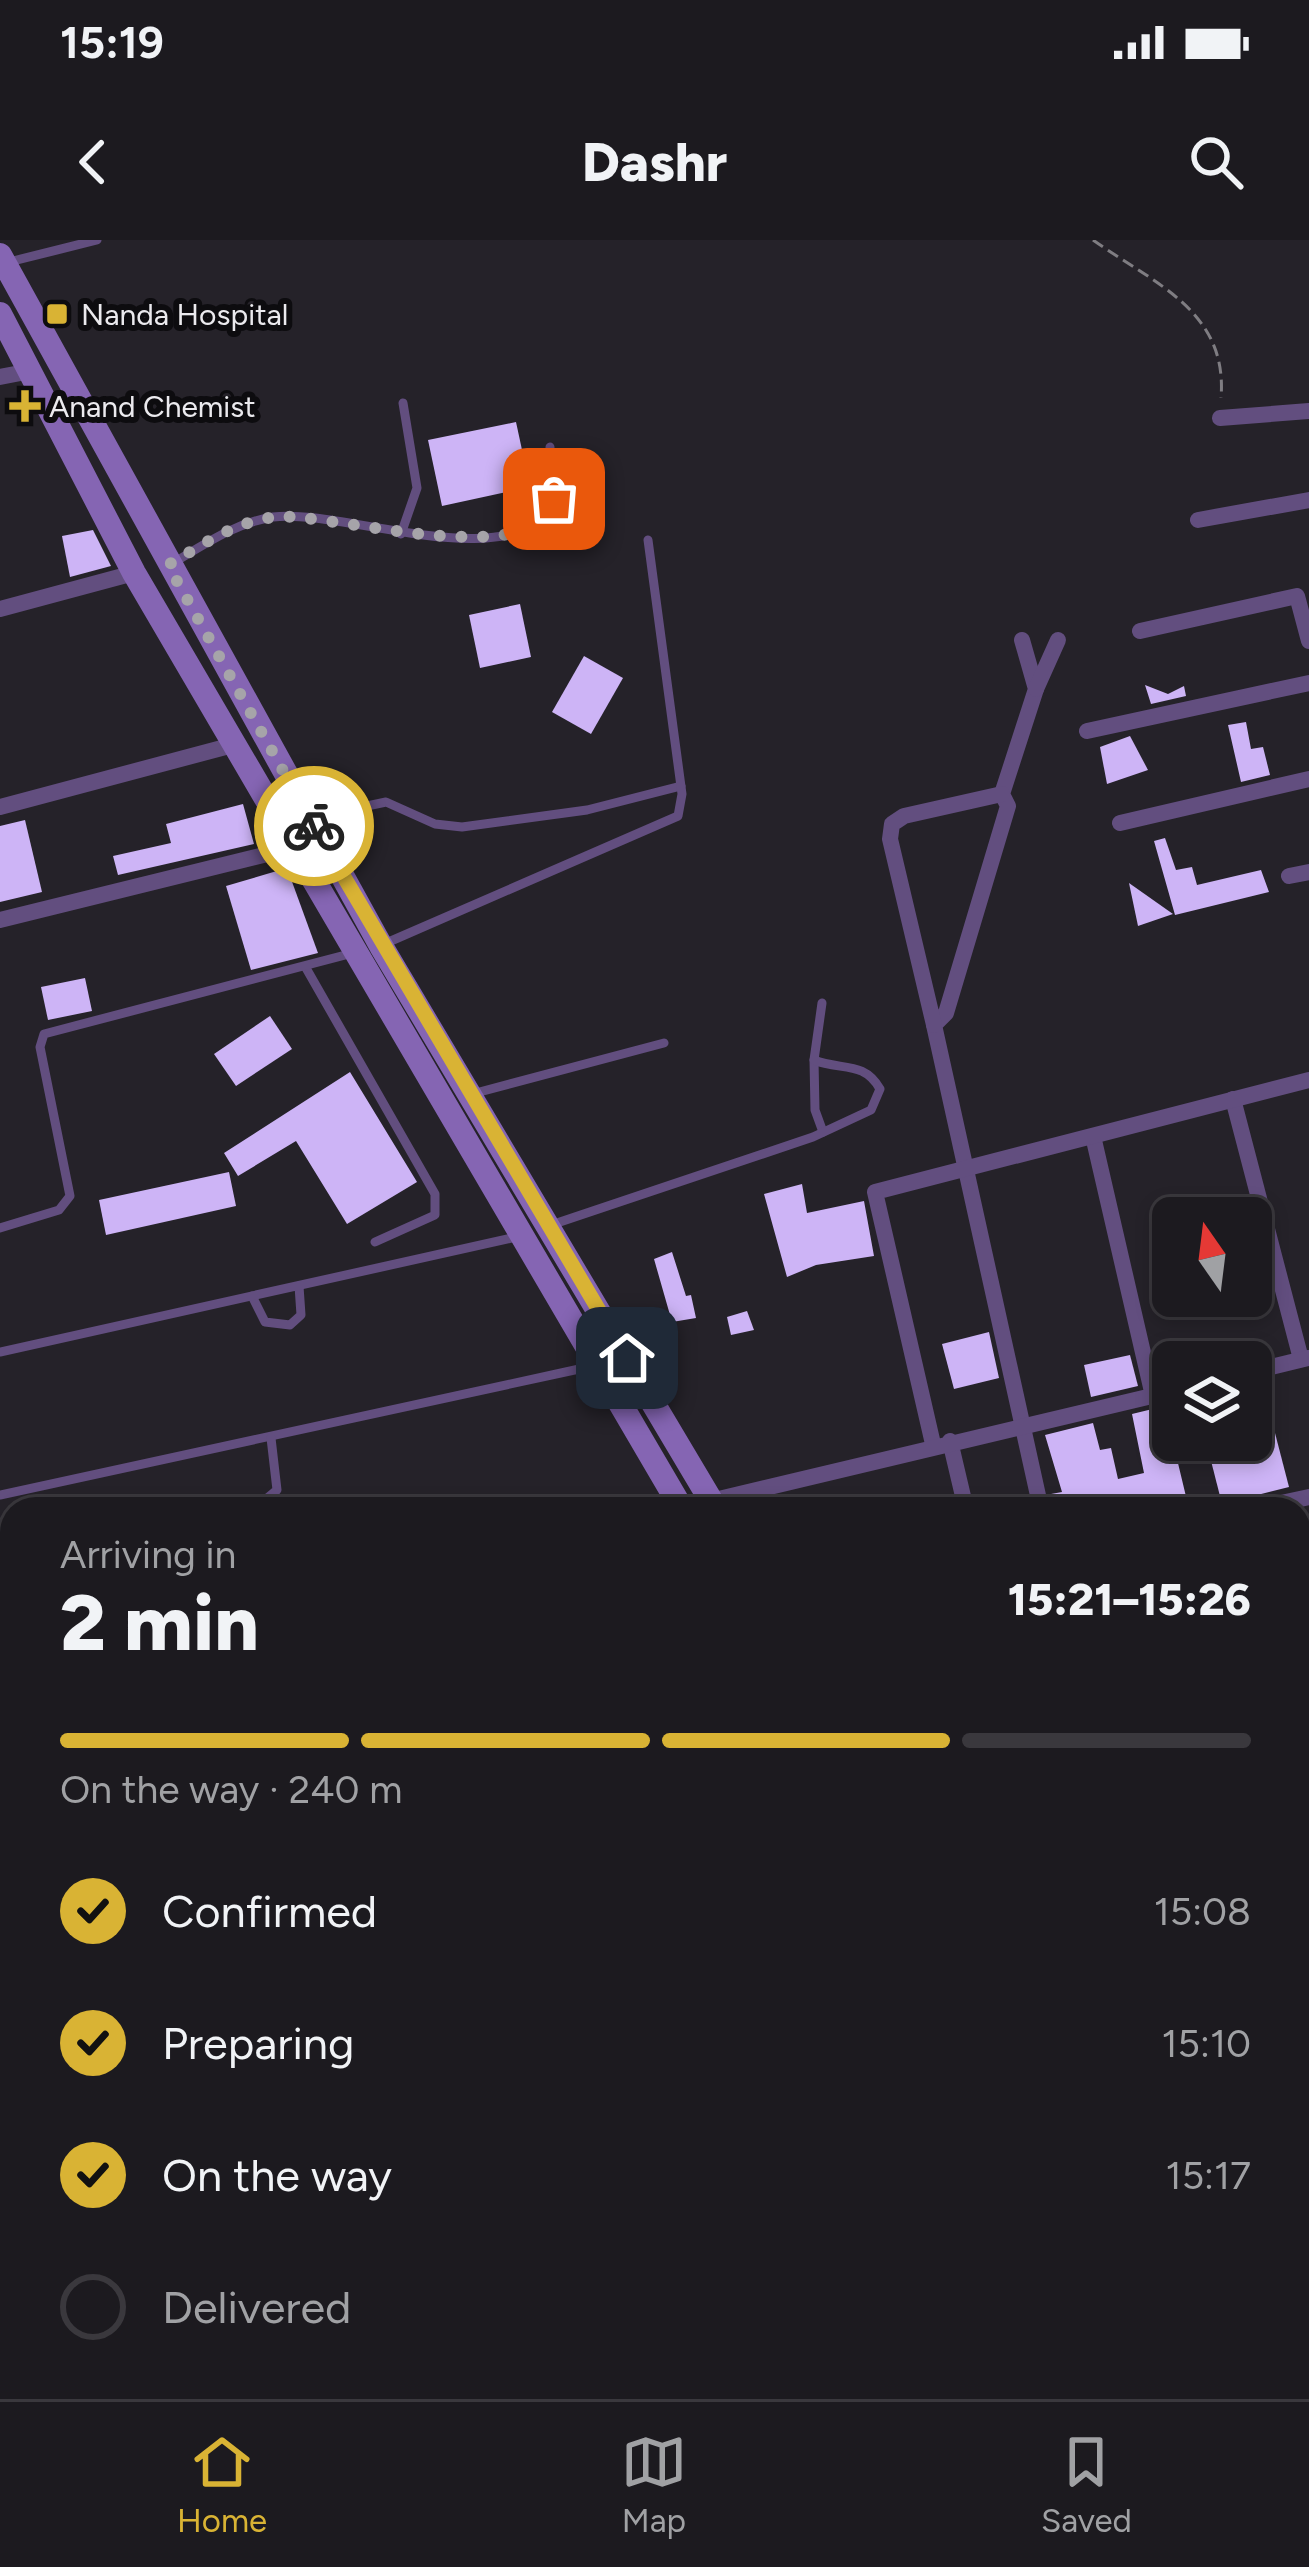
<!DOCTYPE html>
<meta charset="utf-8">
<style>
body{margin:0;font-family:Figtree,sans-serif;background:#252328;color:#f1f3f6;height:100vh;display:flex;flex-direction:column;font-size:45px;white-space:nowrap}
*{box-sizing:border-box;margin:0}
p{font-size:39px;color:#a0a1a4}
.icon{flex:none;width:66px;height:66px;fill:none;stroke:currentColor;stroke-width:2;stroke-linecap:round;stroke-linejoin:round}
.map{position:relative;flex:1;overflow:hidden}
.panel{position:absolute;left:0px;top:1257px;width:1311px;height:903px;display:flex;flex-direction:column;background:#1c1a1f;border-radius:36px 36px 0 0;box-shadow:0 6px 18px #0003,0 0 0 3px #3a383d}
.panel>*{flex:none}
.needle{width:78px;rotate:346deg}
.buttons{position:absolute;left:1152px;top:957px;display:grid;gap:24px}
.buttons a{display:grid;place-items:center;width:120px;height:120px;border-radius:18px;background:#1c1a1f;box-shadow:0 6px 18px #0003,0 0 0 3px #3a383d;font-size:60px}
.pin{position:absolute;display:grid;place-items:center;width:102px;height:102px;color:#fff;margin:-51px;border-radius:24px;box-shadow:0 6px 18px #0006}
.courier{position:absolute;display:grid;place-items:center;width:120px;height:120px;margin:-60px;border:9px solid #d9b334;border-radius:50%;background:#fff;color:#222;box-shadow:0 3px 15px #0007}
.head em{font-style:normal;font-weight:800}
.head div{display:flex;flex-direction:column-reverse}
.head{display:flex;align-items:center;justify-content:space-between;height:204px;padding:0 60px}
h1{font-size:78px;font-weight:800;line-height:90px}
.bar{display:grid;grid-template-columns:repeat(4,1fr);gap:18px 12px;align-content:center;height:144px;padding:0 60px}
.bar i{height:15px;border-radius:9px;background:#3a383d}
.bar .current{background:#d9b334}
.bar p{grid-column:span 4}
ol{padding:0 60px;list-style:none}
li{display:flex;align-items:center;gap:36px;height:132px}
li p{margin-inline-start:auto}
li .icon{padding:12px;border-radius:50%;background:#d9b334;color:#111;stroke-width:4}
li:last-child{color:#a0a1a4}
li i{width:66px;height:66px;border:6px solid #3a383d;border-radius:50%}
.status{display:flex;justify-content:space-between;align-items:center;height:84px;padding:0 60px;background:#1c1a1f;direction:ltr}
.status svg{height:33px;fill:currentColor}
header{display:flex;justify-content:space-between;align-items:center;height:156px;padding:0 60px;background:#1c1a1f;font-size:54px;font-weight:800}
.dock{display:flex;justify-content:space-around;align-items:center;height:168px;border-top:3px solid #3a383d;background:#1c1a1f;font-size:33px;color:#a0a1a4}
.dock a{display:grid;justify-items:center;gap:6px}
.dock .current{color:#d9b334}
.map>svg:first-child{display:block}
.water{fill:#583981}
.building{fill:#cdb4f6}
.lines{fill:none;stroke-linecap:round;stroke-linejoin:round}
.path{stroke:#7f7d82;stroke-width:3;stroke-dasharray:12 6;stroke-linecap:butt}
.service{stroke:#624e7f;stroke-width:9}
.minor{stroke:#624e7f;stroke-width:16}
.secondary{stroke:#8565b3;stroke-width:24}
.done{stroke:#a6a4a9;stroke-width:12;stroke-dasharray:0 21.6}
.route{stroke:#d9b334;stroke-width:15}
.poi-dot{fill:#d9b334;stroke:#0d0c0f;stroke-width:4.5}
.labels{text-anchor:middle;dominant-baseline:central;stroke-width:12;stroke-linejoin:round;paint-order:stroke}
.poi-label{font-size:30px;fill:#ebeaee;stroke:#0d0c0f;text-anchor:start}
</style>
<div class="status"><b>15:19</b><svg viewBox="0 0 49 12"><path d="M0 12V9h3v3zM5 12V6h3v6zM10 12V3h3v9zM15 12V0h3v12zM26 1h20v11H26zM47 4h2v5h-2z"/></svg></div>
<header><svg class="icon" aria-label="back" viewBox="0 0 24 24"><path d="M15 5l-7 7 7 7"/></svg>Dashr<svg class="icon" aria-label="search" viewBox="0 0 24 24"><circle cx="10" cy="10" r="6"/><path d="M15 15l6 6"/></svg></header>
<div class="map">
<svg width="1309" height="2159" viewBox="0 0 1309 2159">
<rect width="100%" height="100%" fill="#252229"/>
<!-- water -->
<path class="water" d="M1299 2003 1309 2005V2159H1163L1157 2148H1299Z"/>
<!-- building -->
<g class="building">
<path d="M516 182 530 247 442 266 428 200Z"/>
<path d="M93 290 111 326 70 337 62 296Z"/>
<path d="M520 364 531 417 480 428 469 375Z"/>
<path d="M584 416 623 438 591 494 552 472Z"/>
<path d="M1145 445 1168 454 1184 446 1186 456 1151 464Z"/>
<path d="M1246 482 1251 509 1263 507 1270 535 1241 542 1228 485Z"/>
<path d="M1130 496 1148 530 1107 544 1100 507Z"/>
<path d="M243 564 254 604 118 635 113 616 171 603 166 584Z"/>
<path d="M25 580 42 652 0 662V586Z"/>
<path d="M1165 598 1176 630 1192 627 1197 645 1261 630 1269 652 1175 675 1154 601Z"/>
<path d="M287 628 318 713 251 730 226 646Z"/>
<path d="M1129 643 1173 674 1138 686Z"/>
<path d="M85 738 92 771 48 780 41 747Z"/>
<path d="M270 776 292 809 236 846 214 814Z"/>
<path d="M350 832 417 942 347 984 296 901 238 936 224 913Z"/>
<path d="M229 932 236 966 106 995 99 960Z"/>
<path d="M802 944 807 973 864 961 874 1016 816 1025 787 1037 764 954Z"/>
<path d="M672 1012 686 1056 691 1055 696 1078 672 1082 654 1019Z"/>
<path d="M747 1071 754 1090 731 1095 727 1077Z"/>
<path d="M989 1092 999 1138 954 1149 942 1104Z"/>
<path d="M1130 1115 1138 1146 1091 1157 1084 1125Z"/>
<path d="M1173 1116V1139L1162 1140 1158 1120Z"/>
<path d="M1173 1164V1200H1191L1195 1214 1177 1219 1189 1269H1053L1051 1254 1062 1252 1045 1195 1093 1183 1100 1210 1111 1208 1118 1239 1144 1233 1132 1174Z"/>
<path d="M1275 1193 1289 1247 1222 1264 1208 1209Z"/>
</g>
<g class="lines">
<!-- path -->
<path class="path" d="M1093 0C1155 44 1228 71 1221 158"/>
<!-- service -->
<g class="service">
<path d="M9 22 97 0"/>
<path d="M401 294 417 248 403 163"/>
<path d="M173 323C205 304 235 283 273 277 340 268 502 335 552 269L550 207"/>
<path d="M315 577 386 562 435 584 462 587 587 570 681 546"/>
<path d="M384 704 678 576 682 554 648 300"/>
<path d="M306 728 435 954V975L375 1002"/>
<path d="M814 820 815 870 823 892"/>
<path d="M472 854 664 803"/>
<path d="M548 986 813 897 871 870 880 849C864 820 840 831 814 820L822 763"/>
<path d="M0 988 59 970 70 956 40 807 44 794 353 713"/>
<path d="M252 1056 265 1082 290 1085 301 1075 299 1046"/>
<path d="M0 1112 521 996"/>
<path d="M0 1255 593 1126"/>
<path d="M229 1269 265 1260 277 1250 271 1198"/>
</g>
<!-- minor -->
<g class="minor">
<path d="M0 137 31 131"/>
<path d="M1220 178 1309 171"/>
<path d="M1198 280 1309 260"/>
<path d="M0 369 134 333"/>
<path d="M1140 391 1297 356 1309 401"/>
<path d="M1022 400 1036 449 1002 554 1008 566 946 773 934 785 1041 1269"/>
<path d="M1036 449 1058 400"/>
<path d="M1087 491 1309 443"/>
<path d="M0 567 233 505"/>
<path d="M1120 583 1309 539"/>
<path d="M1289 636 1309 632"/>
<path d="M0 680 292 608"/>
<path d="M934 785 890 599 892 584 904 576 1002 554"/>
<path d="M1233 859 1301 1119"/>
<path d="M1093 896 1153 1156"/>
<path d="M1251 1132 1308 1118"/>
<path d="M950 1201 966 1269"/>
<path d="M933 1204 875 952 1309 840"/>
<path d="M681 1268 1173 1151"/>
<path d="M1254 1269 1309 1257"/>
<path d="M0 1536 12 1585"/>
<path d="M0 1648 12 1703"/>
<path d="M1299 1981H1309"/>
<path d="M0 2056 12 2053"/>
<path d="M0 2112 10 2159"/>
<path d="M1148 2148 1151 2159"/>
<path d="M312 2159 313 2148"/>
<path d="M772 2159 773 2148"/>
</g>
<!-- secondary -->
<g class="secondary">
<path d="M0 15 381 706 716 1269"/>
<path d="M0 74 134 333 682 1269"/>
<path d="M1299 1894 1309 1898"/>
<path d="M1299 1917 1309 1923"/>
</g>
</g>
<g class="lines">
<!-- done -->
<path class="done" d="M314 586 168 325C202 305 236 281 276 277 325 271 539 336 554 259"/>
<!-- route -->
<path class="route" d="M314 586 627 1118"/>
</g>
<!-- markers -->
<g class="poi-dot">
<rect x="45" y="62" width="24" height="24" rx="6"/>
<path d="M19 148h12v12h12v12h-12v12h-12v-12h-12v-12h12z"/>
</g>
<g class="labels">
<!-- poi labels -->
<g class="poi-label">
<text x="81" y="74">Nanda Hospital</text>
<text x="49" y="166">Anand Chemist</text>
</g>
</g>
</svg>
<div class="buttons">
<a><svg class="needle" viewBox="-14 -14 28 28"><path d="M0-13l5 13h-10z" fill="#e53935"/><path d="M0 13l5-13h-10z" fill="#a0a1a4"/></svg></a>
<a><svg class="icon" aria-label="layers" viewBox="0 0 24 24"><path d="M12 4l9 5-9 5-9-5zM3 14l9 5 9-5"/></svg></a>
</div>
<div class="pin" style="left:554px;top:259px;background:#ea580c"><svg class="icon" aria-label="bag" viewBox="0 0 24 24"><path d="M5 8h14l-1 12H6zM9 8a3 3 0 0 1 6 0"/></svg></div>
<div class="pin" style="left:627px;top:1118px;background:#1f2937"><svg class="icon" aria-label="home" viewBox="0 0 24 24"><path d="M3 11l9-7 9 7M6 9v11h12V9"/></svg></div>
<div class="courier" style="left:314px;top:586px"><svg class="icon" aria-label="bike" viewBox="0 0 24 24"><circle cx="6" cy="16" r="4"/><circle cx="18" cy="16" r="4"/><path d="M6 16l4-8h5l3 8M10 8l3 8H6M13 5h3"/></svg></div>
<section class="panel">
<div class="head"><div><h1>2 min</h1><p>Arriving in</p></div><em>15:21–15:26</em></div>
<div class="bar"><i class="current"></i><i class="current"></i><i class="current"></i><i></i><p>On the way · 240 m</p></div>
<ol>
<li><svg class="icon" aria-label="check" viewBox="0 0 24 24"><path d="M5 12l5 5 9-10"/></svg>Confirmed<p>15:08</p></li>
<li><svg class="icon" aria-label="check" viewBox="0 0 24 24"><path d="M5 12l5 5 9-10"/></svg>Preparing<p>15:10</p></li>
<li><svg class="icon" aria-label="check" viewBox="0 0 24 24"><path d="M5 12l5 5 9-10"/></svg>On the way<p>15:17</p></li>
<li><i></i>Delivered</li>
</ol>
</section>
</div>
<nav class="dock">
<a class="current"><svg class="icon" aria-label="home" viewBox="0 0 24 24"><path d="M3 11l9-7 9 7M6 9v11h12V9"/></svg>Home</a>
<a><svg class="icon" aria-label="map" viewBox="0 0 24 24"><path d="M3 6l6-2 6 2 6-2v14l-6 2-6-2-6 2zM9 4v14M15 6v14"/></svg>Map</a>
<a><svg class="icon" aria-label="saved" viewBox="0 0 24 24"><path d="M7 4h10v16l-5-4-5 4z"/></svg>Saved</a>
</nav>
